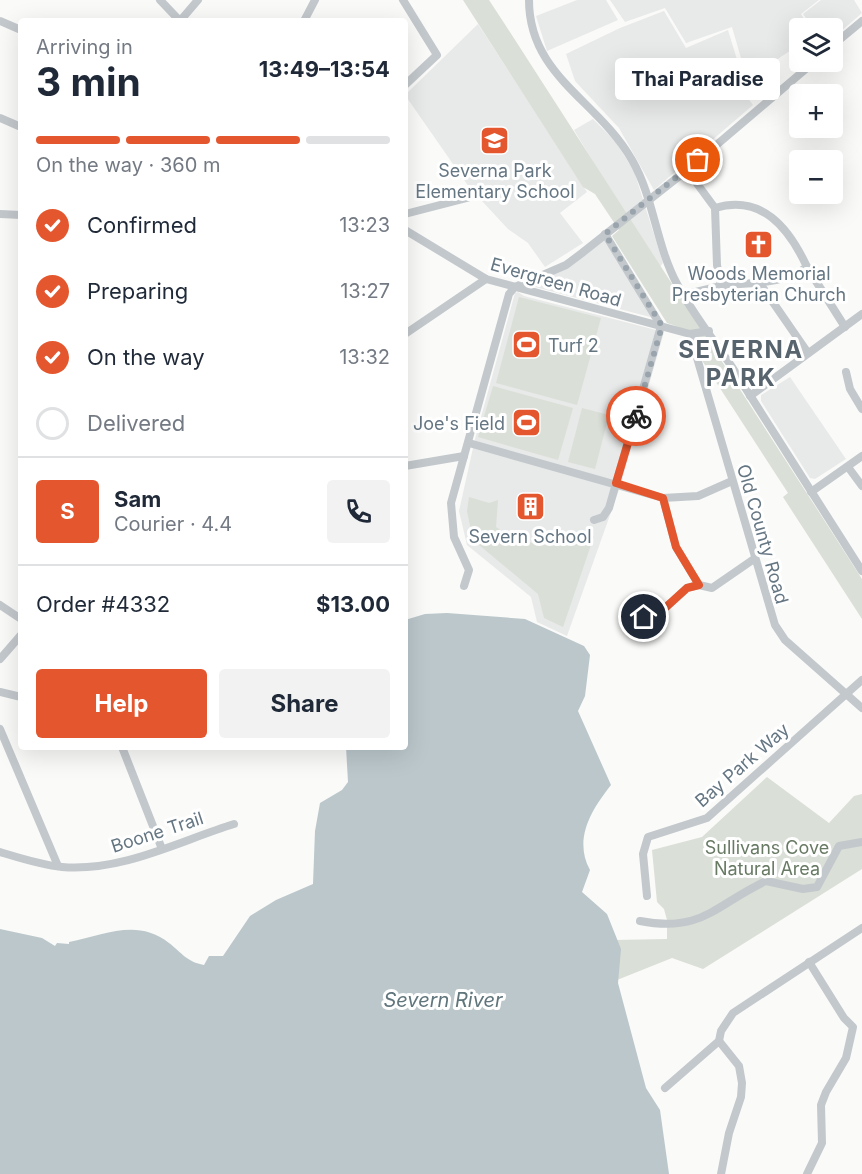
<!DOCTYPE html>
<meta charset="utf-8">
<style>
body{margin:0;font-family:Inter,sans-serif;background:#f2f2f3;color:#1f2937;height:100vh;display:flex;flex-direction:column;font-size:22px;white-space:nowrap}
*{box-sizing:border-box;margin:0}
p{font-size:20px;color:#747a83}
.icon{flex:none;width:33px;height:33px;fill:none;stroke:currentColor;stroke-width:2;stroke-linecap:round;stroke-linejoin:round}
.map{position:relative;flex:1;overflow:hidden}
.sheet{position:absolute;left:18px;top:18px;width:390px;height:732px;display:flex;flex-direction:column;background:#fff;border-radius:6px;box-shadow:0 6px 24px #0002}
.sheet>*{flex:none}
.tools{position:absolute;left:789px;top:18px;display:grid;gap:12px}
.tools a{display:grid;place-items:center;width:54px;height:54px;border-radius:6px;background:#fff;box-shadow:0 6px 24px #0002;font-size:30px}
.pin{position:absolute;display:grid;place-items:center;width:51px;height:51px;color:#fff;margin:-26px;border:3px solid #fff;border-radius:50%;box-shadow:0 2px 6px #0007}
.courier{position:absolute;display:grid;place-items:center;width:60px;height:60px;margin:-30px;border:4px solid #e4572e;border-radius:50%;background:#fff;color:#222;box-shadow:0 2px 8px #0007}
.bubble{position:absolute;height:42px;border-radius:6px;background:#fff;box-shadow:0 6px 24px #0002;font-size:20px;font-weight:700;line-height:42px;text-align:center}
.overview em{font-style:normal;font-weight:700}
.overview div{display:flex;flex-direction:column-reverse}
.overview{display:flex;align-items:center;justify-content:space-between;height:102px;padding:0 18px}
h1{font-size:39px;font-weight:700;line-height:45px}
.bar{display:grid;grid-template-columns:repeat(4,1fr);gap:9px 6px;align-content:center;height:72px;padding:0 18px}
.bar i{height:8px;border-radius:4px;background:#e0e1e3}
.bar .on{background:#e4572e}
.bar p{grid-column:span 4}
.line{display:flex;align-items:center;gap:15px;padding:0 18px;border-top:2px solid #e0e1e3}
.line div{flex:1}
.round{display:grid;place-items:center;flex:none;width:63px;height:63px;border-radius:6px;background:#f2f2f3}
ol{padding:0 18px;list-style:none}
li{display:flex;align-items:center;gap:18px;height:66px}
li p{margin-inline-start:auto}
li .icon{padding:6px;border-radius:50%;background:#e4572e;color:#fff;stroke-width:4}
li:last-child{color:#747a83}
li i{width:33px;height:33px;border:3px solid #e0e1e3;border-radius:50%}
.cta{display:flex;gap:12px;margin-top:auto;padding:12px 18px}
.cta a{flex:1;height:69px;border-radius:6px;background:#e4572e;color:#fff;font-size:24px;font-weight:700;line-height:69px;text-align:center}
.cta a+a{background:#f2f2f3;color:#1f2937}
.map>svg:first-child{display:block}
.built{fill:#e8e9e9}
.green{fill:#dadfd7}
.water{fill:#bbc7cb}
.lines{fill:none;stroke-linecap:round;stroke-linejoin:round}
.minor{stroke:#c3c8cc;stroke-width:8}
.done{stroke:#99a4ac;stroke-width:6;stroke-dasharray:0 10.8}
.route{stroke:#e4572e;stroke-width:8}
.labels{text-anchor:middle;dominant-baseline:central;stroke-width:6;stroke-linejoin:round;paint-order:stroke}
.poi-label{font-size:18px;fill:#657683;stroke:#fff}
.street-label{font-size:18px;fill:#657683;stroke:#fff}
.park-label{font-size:18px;fill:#687a64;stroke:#fff}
.water-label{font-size:20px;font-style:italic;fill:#60757c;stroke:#fff}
.district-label{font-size:24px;font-weight:bold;letter-spacing:1.5px;fill:#57646e;stroke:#fff}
</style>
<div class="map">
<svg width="862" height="1174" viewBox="0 0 862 1174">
<rect width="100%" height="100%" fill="#fafaf8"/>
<!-- built -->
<g class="built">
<path d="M577 0H606L618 20 547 51 536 16Z"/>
<path d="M610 0H819L801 14 810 28H800L799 45 747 79 732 27 686 43 665 8 625 22Z"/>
<path d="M821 0H854L862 13 833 38 832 28H813L803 14Z"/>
<path d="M664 11 686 48 728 30 745 86 742 90 753 105 654 190 619 128 575 81 566 54 620 28Z"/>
<path d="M478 24 587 192 560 213 583 243 545 267 528 243 508 229 469 187 405 95Z"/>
<path d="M593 119 615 141 634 171 663 263 658 269 574 130Z"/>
<path d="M606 239 654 318 531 286Z"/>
<path d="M518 292 524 296 664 332 620 487 567 636 537 622 531 597 467 545 459 511 475 439 515 293Z"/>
<path d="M790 377 846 459 815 479 810 478 761 401V395Z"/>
</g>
<!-- green -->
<g class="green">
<path d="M463 0H489L506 26 862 579V619L783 497 788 493 703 362C696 342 688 329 667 323L612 236 619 230 595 194 583 187Z"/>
<path d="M519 297 601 318 577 405 496 383Z"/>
<path d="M493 386 573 408 558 460 478 437Z"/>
<path d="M582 408 609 415 595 469 568 462Z"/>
<path d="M469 497 489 503 498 500 496 527C526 549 560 549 594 536L563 627 544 618 538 594 473 540 467 511Z"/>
<path d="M767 777 829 823 854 796 862 794V869L703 969 672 958 617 980 615 940 667 939V920L664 909 657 902 652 850 702 837Z"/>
</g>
<!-- water -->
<path class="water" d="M447 613 525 619 584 646 590 655 585 696 578 711 611 785C592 809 573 839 590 870L582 892 607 914 621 949 618 983 646 1088 660 1110 669 1174H0V929L42 938 55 946 57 943 69 944V942C105 935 137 918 169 943 182 953 187 962 204 965L209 956H223L250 916 276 900 313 884 315 831 320 803 342 790 348 782 346 747H405V620L425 614Z"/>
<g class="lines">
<!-- minor -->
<g class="minor">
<path d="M160 0 180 21"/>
<path d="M403 0 437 55 405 85"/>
<path d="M529 0C529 76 598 100 632 160 654 198 656 245 677 284 692 313 714 340 732 367 775 435 819 503 862 571"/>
<path d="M0 21 21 30"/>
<path d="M180 21 198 0"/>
<path d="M304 21 315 0"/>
<path d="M832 46 862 21"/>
<path d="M0 118 21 127"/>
<path d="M715 208C762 194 789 228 807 267 783 285 750 282 721 286"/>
<path d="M0 214 21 215"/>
<path d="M405 214 467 198"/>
<path d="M405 230 486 279 690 334 709 331"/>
<path d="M807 267 845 327"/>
<path d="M759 282 808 353"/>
<path d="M683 295 721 286 717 265 715 208 687 170"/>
<path d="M405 334 486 279"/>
<path d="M690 334 775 625 785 640 862 708"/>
<path d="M846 372 850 389 862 409"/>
<path d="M750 396 862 314"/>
<path d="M469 443 663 498 698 496 732 481"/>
<path d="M405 466 464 456"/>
<path d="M848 467 862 486"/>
<path d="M811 492 862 456"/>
<path d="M663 498 676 547 699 585 712 588 754 559"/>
<path d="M594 520 603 517 609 508 661 326 605 234"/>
<path d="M464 586 469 570 454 537 451 503 509 294 515 287 566 265 582 253 687 170 814 62"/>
<path d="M0 605 21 619"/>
<path d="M644 617 665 608 687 588 699 585"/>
<path d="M0 659 21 635"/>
<path d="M0 692 21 697"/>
<path d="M0 729 58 866"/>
<path d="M122 747 162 849"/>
<path d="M0 852C20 858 41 865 62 867 122 872 179 841 234 824"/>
<path d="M647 896 643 854 648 837 707 818 862 680"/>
<path d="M640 921C702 933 715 905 766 881L803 889 817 887 839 846 862 842"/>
<path d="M719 1041 739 1066 742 1083 741 1097 729 1133 721 1174"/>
<path d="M665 1088 719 1041 721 1031 733 1013 862 928"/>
<path d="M807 1174 822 1143 821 1105 826 1092 846 1058 853 1027 844 1018 809 962"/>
</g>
</g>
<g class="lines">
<!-- done -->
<path class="done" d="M636 416 662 326 605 234 698 160"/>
<!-- route -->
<path class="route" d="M636 416 616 483 663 498 676 547 699 585 687 588 665 608 644 617"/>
</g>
<!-- icons -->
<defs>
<symbol id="school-square" viewBox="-11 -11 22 22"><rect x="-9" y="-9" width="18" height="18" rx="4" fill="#e4572e" stroke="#fff"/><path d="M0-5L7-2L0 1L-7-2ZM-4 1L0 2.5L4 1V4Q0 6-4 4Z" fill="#fff"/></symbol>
<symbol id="church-square" viewBox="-11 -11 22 22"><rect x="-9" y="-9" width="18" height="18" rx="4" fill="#e4572e" stroke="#fff"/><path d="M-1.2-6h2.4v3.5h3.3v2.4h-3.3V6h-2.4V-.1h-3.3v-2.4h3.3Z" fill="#fff"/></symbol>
<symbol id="stadium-square" viewBox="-11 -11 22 22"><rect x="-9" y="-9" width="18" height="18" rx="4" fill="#e4572e" stroke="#fff"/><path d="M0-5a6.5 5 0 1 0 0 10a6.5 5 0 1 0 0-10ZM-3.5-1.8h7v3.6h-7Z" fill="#fff"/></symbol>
<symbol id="building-square" viewBox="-11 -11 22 22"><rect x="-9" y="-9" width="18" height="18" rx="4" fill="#e4572e" stroke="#fff"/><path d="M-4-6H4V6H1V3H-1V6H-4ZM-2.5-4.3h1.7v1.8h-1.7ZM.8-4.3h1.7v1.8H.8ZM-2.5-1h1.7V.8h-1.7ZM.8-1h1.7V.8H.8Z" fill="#fff"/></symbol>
</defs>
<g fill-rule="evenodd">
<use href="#school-square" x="478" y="124" width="33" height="33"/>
<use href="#church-square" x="742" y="228" width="33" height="33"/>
<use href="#stadium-square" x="510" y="328" width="33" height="33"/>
<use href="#stadium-square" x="510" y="406" width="33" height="33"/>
<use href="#building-square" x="514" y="490" width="33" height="33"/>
</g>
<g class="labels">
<!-- poi labels -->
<g class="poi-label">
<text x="495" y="170">Severna Park<tspan x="495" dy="21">Elementary School</tspan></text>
<text x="759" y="273">Woods Memorial<tspan x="759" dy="21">Presbyterian Church</tspan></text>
<text x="548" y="345" text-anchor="start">Turf 2</text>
<text x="505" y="423" text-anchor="end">Joe's Field</text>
<text x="530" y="536">Severn School</text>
</g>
<!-- street labels -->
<g class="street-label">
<text transform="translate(556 282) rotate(16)">Evergreen Road</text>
<text transform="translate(763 534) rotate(74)">Old County Road</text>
<text transform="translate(742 765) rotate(-41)">Bay Park Way</text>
<text transform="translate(157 832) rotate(-18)">Boone Trail</text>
</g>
<!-- park labels -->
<g class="park-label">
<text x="767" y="847">Sullivans Cove<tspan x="767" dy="21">Natural Area</tspan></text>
</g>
<!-- water labels -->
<g class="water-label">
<text x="443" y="1000">Severn River</text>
</g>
<!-- district labels -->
<g class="district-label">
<text x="741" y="349">SEVERNA<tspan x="741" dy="28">PARK</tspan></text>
</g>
</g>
</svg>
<div class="tools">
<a><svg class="icon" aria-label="layers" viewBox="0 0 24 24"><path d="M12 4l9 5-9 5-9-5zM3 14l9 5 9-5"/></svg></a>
<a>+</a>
<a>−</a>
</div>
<div class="pin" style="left:698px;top:160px;background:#ea580c"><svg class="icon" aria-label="bag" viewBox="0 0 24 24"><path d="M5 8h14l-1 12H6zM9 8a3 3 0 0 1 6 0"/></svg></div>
<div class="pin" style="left:644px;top:617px;background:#1f2937"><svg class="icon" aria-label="home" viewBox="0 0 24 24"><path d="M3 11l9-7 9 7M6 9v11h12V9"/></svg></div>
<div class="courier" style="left:636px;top:416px"><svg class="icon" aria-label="bike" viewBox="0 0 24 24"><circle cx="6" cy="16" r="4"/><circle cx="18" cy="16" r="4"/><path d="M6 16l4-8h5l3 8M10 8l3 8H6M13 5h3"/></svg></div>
<div class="bubble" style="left:615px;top:58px;width:165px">Thai Paradise</div>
<section class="sheet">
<div class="overview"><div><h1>3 min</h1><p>Arriving in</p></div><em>13:49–13:54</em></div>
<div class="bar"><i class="on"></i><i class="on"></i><i class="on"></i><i></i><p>On the way · 360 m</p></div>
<ol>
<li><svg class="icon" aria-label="check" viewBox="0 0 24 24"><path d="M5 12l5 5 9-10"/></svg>Confirmed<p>13:23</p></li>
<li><svg class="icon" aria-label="check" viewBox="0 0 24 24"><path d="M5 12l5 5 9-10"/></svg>Preparing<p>13:27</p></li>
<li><svg class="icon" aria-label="check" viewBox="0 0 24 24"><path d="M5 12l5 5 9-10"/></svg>On the way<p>13:32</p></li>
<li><i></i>Delivered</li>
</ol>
<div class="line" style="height:108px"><b class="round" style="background:#e4572e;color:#fff">S</b><div><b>Sam</b><p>Courier · 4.4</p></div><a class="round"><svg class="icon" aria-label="phone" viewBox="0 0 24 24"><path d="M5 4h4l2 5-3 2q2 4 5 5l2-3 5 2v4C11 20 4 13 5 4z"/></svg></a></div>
<div class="line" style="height:78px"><div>Order #4332</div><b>$13.00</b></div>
<div class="cta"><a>Help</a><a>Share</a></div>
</section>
</div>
